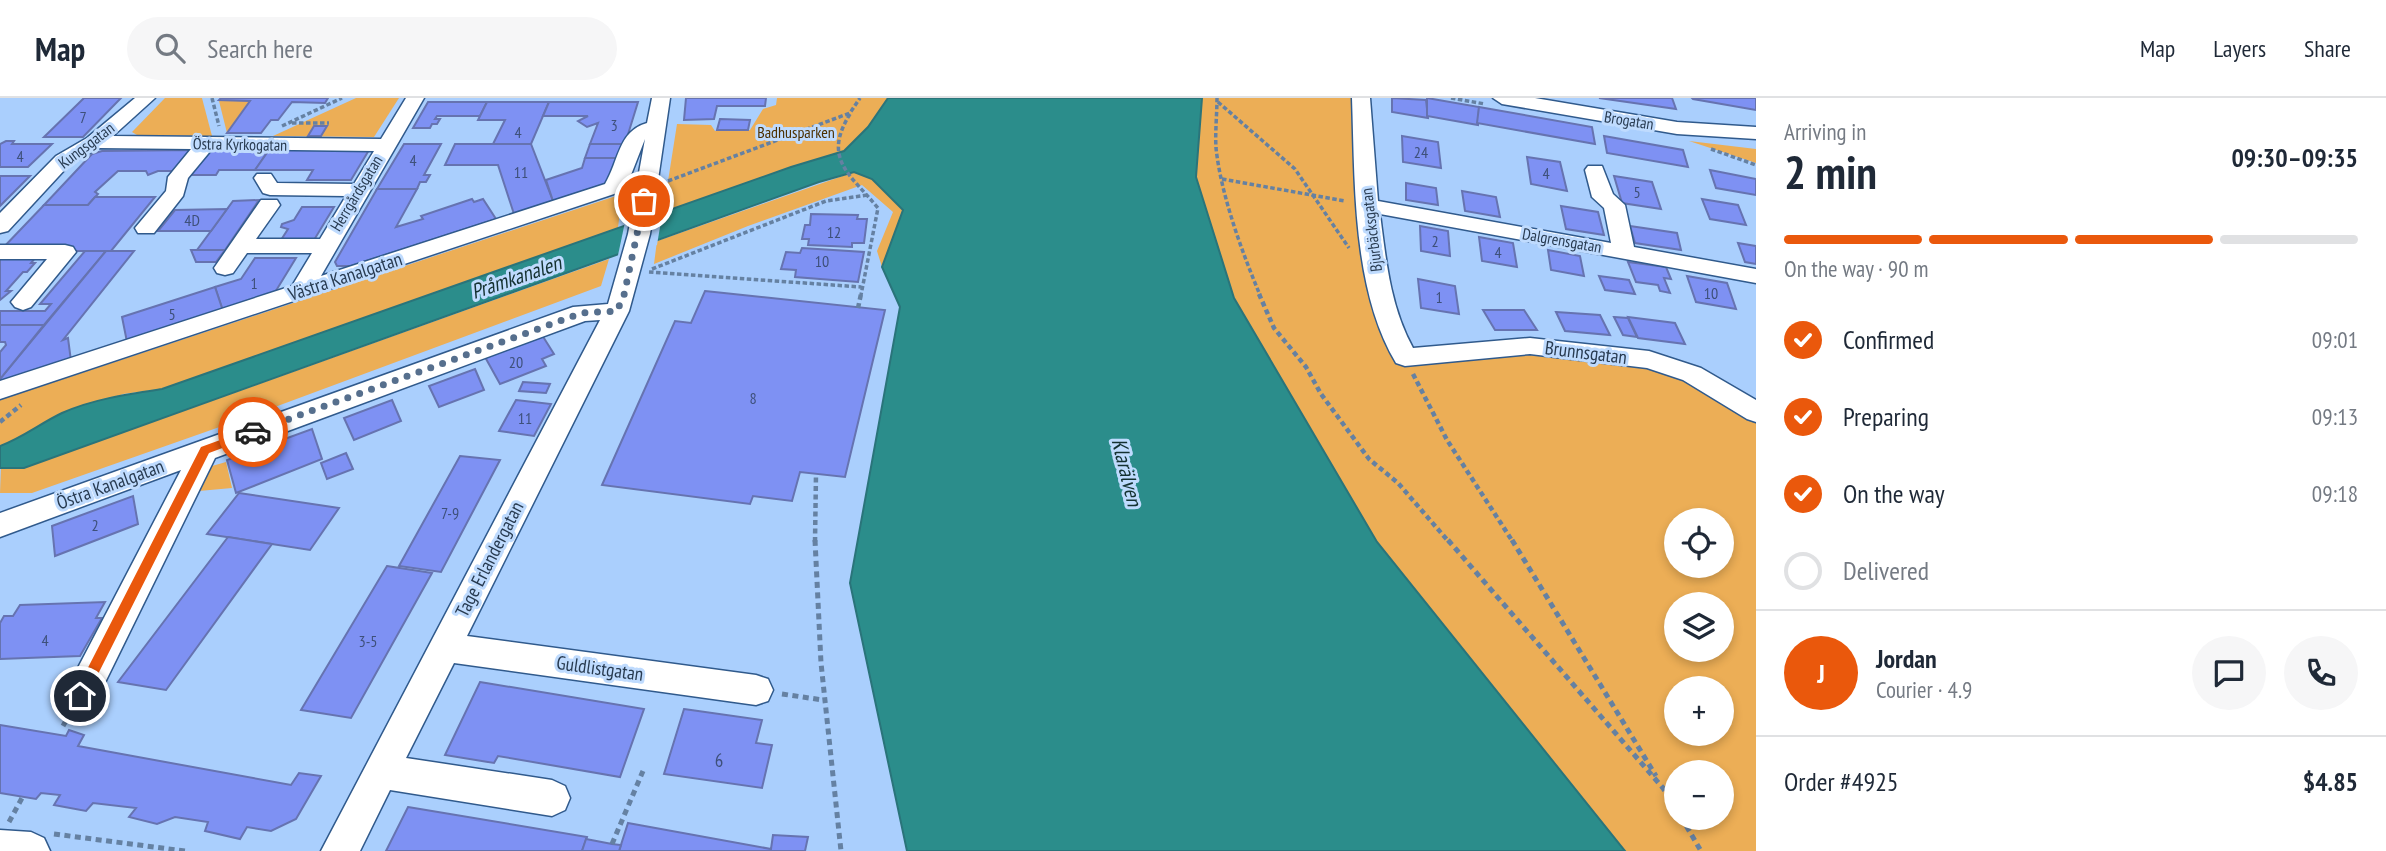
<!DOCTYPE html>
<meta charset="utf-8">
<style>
body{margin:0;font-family:"PT Sans Narrow",sans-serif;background:#f6f6f7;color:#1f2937;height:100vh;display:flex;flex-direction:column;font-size:26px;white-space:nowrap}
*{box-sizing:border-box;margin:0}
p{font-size:23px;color:#747a83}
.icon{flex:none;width:38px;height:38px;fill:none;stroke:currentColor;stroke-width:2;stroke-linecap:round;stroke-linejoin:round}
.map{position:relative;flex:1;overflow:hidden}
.side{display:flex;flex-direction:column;background:#fff;width:630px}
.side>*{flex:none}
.fabs{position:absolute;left:1664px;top:410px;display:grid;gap:14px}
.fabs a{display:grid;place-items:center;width:70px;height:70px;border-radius:50%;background:#fff;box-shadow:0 4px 10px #0003;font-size:35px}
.pin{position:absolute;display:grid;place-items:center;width:60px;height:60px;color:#fff;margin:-30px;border:4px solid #fff;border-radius:50%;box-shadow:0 2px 7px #0007}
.courier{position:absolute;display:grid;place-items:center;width:70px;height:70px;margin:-35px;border:5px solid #ea580c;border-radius:50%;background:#fff;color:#222;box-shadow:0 2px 9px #0007}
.summary em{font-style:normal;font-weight:700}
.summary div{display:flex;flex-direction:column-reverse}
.summary{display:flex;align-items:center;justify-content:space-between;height:119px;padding:0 28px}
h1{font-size:46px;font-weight:700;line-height:52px}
.bar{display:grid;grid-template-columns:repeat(4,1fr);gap:10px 7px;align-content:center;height:84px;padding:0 28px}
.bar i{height:9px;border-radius:5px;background:#e0e1e3}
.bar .selected{background:#ea580c}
.bar p{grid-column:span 4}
.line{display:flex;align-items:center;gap:18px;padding:0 28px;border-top:2px solid #e0e1e3}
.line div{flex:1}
.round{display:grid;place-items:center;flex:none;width:74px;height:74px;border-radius:37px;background:#f6f6f7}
ol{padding:0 28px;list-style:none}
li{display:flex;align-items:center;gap:21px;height:77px}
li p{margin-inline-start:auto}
li .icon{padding:7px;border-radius:50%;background:#ea580c;color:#fff;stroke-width:4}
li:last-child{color:#747a83}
li i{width:38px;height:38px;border:4px solid #e0e1e3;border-radius:50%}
header{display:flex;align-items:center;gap:42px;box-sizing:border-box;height:98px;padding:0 35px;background:#fff;border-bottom:2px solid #e0e1e3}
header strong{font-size:33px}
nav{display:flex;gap:38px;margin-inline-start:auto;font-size:24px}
.search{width:490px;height:63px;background:#f6f6f7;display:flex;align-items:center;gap:18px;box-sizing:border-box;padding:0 24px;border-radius:38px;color:#747a83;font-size:26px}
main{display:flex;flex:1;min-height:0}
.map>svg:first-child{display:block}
.green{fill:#ecae56;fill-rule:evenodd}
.water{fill:#2b8d8b;stroke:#2a747a;stroke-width:2}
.pier{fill:#aacffd}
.building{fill:#7e91f3;stroke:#6673b0;stroke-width:2}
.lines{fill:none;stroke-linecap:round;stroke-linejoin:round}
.minor-casing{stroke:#305a8c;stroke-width:3}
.path-far2{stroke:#6581a2;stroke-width:3.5;stroke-dasharray:4.5 2.5;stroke-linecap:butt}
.path-far1{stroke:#6581a2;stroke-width:4.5;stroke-dasharray:5 3.5;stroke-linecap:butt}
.path{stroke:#6581a2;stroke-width:5;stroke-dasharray:6 4.5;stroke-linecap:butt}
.minor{fill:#fff;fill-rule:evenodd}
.route{fill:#ea580c}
.done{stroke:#566f8d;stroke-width:7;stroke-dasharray:0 12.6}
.labels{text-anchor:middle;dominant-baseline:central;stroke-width:6;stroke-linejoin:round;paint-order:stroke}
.number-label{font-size:16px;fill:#3e507a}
.far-street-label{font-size:16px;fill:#283b51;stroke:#bfdbfe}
.far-park-label{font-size:16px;fill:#4c3001;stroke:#bfdbfe}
.street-label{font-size:19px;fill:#283b51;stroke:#bfdbfe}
.near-number-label{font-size:19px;fill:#3e507a}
.water-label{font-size:21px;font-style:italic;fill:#143131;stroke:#bfdbfe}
</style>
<header>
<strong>Map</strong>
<div class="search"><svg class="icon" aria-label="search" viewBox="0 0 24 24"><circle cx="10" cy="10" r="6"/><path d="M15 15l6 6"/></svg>Search here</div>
<nav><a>Map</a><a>Layers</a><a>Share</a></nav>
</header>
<main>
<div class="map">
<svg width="1756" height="753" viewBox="0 0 1756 753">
<rect width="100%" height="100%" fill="#aacffd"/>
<!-- green -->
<g class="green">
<path d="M165 0H202L212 38 137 37 132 34Z"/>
<path d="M356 0H399L374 39 273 38Z"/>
<path d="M777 0H888L868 29 844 53 663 115 677 26 711 27 715 33 750 32 763 11 776 7Z"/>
<path d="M1202 0H1358V5L1351 7 1355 82 1400 263 1485 256 1564 258 1656 271 1697 286 1756 322V753H1625L1377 444 1234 200 1196 79ZM1676 422H1722V467H1676ZM1676 506H1722V551H1676ZM1676 590H1722V635H1676ZM1676 674H1722V719H1676Z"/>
<path d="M219 3H250L227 35Z"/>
<path d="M1689 43 1756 51V65Z"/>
<path d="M854 74 872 80 903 112 882 169 877 153 893 114 862 87 748 128 654 166 657 143Z"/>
<path d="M622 96 618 130 162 291 123 296 0 348V302Z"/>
<path d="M609 161 601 188 248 319 32 395H0L1 369 24 370Z"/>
<path d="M226 364 232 390 199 393 212 368Z"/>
</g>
<!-- water -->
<path class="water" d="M888 0H1202L1196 79 1234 200 1377 444 1625 753H907L850 485 900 209 882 169 903 112 872 81 854 74 819 84 24 370H0V348C22 340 41 325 62 315 93 301 129 296 162 291L791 69 844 53 868 29Z"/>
<!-- pier -->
<path class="pier" d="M663 111 657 147 617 162 625 124Z"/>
<!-- building -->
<g class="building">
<path d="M84 0H121L83 39H44Z"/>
<path d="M221 0H328L325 5 292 4 278 22H271L261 35H227L250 3 219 2Z"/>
<path d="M766 0 765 8H717L714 21 684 22 686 0Z"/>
<path d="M1392 0 1426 2 1428 20 1392 14Z"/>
<path d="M1427 0 1479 9 1478 27 1427 18Z"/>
<path d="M1599 0H1672L1676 11Z"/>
<path d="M1692 0H1756V12L1693 1Z"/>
<path d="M428 4H487L480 18H437L435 21H440L437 26H432L430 30H413Z"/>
<path d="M487 4H549L531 46H493L505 22H478Z"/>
<path d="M549 4H638L625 46H590L598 25 587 29 578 23 588 18H543Z"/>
<path d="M1479 9 1592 29 1595 46 1477 25Z"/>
<path d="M720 21 750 22 748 32H717Z"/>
<path d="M314 28H327L321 38H308Z"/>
<path d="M1402 38 1438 44 1441 70 1403 64Z"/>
<path d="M1604 38 1683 52 1688 69 1607 55Z"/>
<path d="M6 43H14L12 46H52L28 69H0V46Z"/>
<path d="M404 46H441L424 77H430L426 84H420L417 91H377Z"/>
<path d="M455 46H531L553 103 514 116 498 67H445Z"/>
<path d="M590 46H625L621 60H585Z"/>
<path d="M195 52 179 73H158L148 77 146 73H118L95 94 98 96 88 107H44L92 56 102 53Z"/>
<path d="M208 52H269L255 72H219L216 77H188Z"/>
<path d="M269 52H369L351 82H307L313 72H255Z"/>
<path d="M1527 59 1560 64 1567 93 1531 86Z"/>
<path d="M585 60H621L614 83 553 103 546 82 582 70Z"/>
<path d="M1710 72 1756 81V97L1716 90Z"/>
<path d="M0 78H30L0 108Z"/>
<path d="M1614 78 1652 84 1661 111 1622 105Z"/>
<path d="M1406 85 1436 90 1438 107 1406 102Z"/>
<path d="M377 91H417L396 129 423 121 421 118 472 101 474 104 483 101 496 121 351 168H337L335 164Z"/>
<path d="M1462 93 1496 99 1500 119 1465 113Z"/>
<path d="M95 99H155L111 153H0L44 107H88Z"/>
<path d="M1702 101 1738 107 1746 127 1710 121Z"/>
<path d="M259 102 225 152H197L233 103Z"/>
<path d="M1561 108 1598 114 1604 137 1566 131Z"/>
<path d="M302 109H334L314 142H281L288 131 281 129 282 126 294 122Z"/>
<path d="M227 111 211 133H158L175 112Z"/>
<path d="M811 116 858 117 857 121H867L864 145H852V149L808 147 809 141H802L805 127H810Z"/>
<path d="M1420 128 1448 133 1450 158 1421 153Z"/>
<path d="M1630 128 1677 135 1681 152 1635 145Z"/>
<path d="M1479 139 1513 145 1517 169 1482 163Z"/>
<path d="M1738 145 1756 148V166L1745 164Z"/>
<path d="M802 150 864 154 858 184 795 179 796 172 781 171 786 154 800 155Z"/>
<path d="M191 152H225L216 164H196Z"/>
<path d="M1548 152 1580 158 1584 178 1551 172Z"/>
<path d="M85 153H106L44 227H0V213H45L51 206H40Z"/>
<path d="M106 153H134L63 242 68 240 71 263 0 286V281Z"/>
<path d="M40 154 31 165H35L27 174H23L6 193H11L0 202V155Z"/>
<path d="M255 160H296L274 196 223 213 215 189 241 181Z"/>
<path d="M1628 164 1666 169 1671 181 1664 180 1670 195 1660 193 1658 187 1636 184Z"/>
<path d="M1599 178 1629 182 1635 196 1605 192Z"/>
<path d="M1687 178 1727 185 1736 211 1696 204Z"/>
<path d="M1418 181 1455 188 1459 216 1421 210Z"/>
<path d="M215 189 223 213 127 244 122 219Z"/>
<path d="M705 193 885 212 845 379 800 374 792 403 753 398 750 406 602 387 675 223 691 225Z"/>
<path d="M1483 212H1524L1537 232H1495Z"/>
<path d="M1556 214 1600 217 1610 237 1565 233Z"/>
<path d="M1614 219 1628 220 1637 239 1623 237Z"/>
<path d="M1628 219 1675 225 1685 246 1638 240Z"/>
<path d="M0 227H44L0 281V254L6 247 5 244H0Z"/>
<path d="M542 237 554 256 542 261 546 268 500 286 485 259Z"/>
<path d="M475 271 484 292 439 309 429 288Z"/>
<path d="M523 284 550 286 546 295 519 293Z"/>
<path d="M392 302 401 323 354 342 344 320Z"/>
<path d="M516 302 551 306 534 338 499 333Z"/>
<path d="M312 331 322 361 236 395 227 362Z"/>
<path d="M346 355 353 371 327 381 321 365Z"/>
<path d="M460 358 500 362 441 474 399 468Z"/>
<path d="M239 395 339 410 310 452 207 436Z"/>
<path d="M133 398 138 426 55 458 52 428Z"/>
<path d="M228 439 272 446 166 592 118 584Z"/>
<path d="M387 468 432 475 351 620 301 612Z"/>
<path d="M105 504 96 520H102L80 558 0 561V525L4 518H13L20 507Z"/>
<path d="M480 584 644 611 620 679 498 658 494 665 445 657Z"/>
<path d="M684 611 762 622 756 645 772 647 762 690 664 676Z"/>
<path d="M0 627 66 638 69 632 84 637 78 648 291 687 299 675 321 678 296 721 271 733 247 729 240 741 205 733 208 724 175 719 157 726 129 719 136 710 93 705 86 713 54 707 60 697 41 695 36 701 0 695Z"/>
<path d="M408 709 587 739 582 753H386Z"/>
<path d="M628 725 771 751 773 737 808 739 805 753H619Z"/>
<path d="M586 741 612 746 621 747 619 753H582Z"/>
</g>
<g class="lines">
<defs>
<g id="minor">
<path d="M135 0H155L113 38 381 41 406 0H424L321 178 605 86C619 63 618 33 647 25L652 0H670L650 136 629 213 467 538 756 577 768 581 773 592 768 603 756 607 454 565 406 660 552 682 565 688 570 700 565 712 552 718 390 692 360 753H321L600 222 585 223 215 360 93 609 81 613 69 609 64 598 69 587 181 372 0 439V415L573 209 608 206 628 136 645 41 629 82 620 94 0 301V283L292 188 312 155H247L233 175 225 177 217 175 214 170 261 102H277L280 107 256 141H320L346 98 270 97 263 95 254 80 257 76H271L277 85 354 86 374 53 212 51 188 80 183 98 154 135H138L135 130 166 93 168 79 191 51 98 50 70 66 8 133 0 135V115L56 58 87 40Z"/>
<path d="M1352 0H1370L1378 103 1611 145 1604 110 1592 99 1585 72 1588 68H1602L1613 96 1625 107 1634 149 1756 171V185L1380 116C1386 162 1390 208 1413 250L1530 240 1649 253 1701 270 1756 302V324L1747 321 1683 282 1647 270 1530 256 1405 268 1396 265C1352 192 1355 83 1352 0Z"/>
<path d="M1493 0H1535L1677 24 1756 29V41L1677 36 1502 6Z"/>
<path d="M0 147H65L73 149 76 154 31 209 23 212 15 209 11 204 47 161H0Z"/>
<path d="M0 732 31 734 44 740 50 753H0Z"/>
</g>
</defs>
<!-- minor casing -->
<use href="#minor" class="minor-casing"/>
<!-- path-far2 -->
<g class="path-far2">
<path d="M212 0 219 28"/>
<path d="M1217 0C1217 16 1215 34 1216 50 1221 97 1242 154 1260 197"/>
<path d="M1451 0 1485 6"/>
<path d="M1218 4 1295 71 1349 150"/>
<path d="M850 16C822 61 850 76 878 110L861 197"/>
<path d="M292 25H329"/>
<path d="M282 28 342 0"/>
<path d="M1711 51 1756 67"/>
<path d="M1222 81 1345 103"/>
<path d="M668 83 850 15 860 0"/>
<path d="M652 171 826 103 868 97"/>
<path d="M649 174 861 189"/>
</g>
<!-- path-far1 -->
<g class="path-far1">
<path d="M1259 196 1274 230 1306 269 1321 296 1369 361 1398 385 1449 444"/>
<path d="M858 210 861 196"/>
<path d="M1413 276 1447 342 1513 444"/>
<path d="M0 324 21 307"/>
<path d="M815 444 816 376"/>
</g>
<!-- path -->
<g class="path">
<path d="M815 442 821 565 841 753"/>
<path d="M1448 442 1663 690 1676 712"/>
<path d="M1512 442 1656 678"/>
<path d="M782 596 823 602"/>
<path d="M63 628 68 619"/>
<path d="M1681 719 1701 753"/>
<path d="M9 724 22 700"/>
<path d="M54 736 185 753"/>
<path d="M612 746 643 673"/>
</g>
<!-- minor -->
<use href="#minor" class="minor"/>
</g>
<!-- route -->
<path class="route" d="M253 330 257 331V337L209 355 85 602H76V593L201 349Z"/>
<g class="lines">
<!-- done -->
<path class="done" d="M253 334 582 215 617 213 624 197 644 103"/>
</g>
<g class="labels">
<!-- number labels -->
<g class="number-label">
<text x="83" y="19">7</text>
<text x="614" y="27">3</text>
<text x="518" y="34">4</text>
<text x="1421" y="54">24</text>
<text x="20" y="58">4</text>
<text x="413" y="62">4</text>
<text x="521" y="74">11</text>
<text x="1546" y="75">4</text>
<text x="1637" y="94">5</text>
<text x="192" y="122">4D</text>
<text x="834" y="134">12</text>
<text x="1435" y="143">2</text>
<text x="1498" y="154">4</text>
<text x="822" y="163">10</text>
<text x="254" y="185">1</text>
<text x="1711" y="195">10</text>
<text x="1439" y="199">1</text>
<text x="172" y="216">5</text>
<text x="516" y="264">20</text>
<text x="753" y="300">8</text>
<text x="525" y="320">11</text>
<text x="450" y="415">7-9</text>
<text x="95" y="427">2</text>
<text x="45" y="542">4</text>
<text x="368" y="543">3-5</text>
</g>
<!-- far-street labels -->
<g class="far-street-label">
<text transform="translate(1629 22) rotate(9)">Brogatan</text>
<text transform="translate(240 46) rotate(1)">Östra Kyrkogatan</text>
<text transform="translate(86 47) rotate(-37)">Kungsgatan</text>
<text transform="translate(356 95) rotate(-59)">Herrgårdsgatan</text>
<text transform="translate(1371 132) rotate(-97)">Bjurbäcksgatan</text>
<text transform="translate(1562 142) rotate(10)">Dalgrensgatan</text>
</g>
<!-- far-park labels -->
<g class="far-park-label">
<text x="796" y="34">Badhusparken</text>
</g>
<!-- street labels -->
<g class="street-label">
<text transform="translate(345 178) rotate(-18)">Västra Kanalgatan</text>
<text transform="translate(1586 254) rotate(7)">Brunnsgatan</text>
<text transform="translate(110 386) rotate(-20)">Östra Kanalgatan</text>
<text transform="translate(489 461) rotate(-63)">Tage Erlandergatan</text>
<text transform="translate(600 570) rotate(8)">Guldlistgatan</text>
</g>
<!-- near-number labels -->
<g class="near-number-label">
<text x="719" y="662">6</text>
</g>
<!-- water labels -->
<g class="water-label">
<text transform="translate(516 179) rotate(-19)">Pråmkanalen</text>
<text transform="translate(1127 374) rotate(76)">Klarälven</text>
</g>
</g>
</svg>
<div class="fabs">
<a><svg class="icon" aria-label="locate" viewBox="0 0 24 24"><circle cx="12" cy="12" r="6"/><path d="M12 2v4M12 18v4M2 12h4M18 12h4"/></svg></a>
<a><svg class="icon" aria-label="layers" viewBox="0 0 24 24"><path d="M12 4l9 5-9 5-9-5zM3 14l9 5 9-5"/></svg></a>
<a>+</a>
<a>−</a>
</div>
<div class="pin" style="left:644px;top:103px;background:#ea580c"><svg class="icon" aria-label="bag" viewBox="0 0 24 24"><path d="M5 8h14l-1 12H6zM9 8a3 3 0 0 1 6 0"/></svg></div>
<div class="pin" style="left:80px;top:598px;background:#1f2937"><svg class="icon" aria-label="home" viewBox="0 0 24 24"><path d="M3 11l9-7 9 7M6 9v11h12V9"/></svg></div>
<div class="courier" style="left:253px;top:334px"><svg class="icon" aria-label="car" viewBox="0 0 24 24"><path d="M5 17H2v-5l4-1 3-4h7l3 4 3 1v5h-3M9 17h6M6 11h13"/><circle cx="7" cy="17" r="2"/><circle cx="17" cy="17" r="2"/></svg></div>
</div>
<section class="side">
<div class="summary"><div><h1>2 min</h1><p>Arriving in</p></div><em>09:30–09:35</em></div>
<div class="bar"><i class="selected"></i><i class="selected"></i><i class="selected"></i><i></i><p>On the way · 90 m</p></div>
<ol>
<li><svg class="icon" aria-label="check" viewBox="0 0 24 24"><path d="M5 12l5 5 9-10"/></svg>Confirmed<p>09:01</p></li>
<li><svg class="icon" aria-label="check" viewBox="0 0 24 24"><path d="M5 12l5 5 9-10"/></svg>Preparing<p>09:13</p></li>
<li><svg class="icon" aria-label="check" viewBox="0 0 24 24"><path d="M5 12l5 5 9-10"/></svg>On the way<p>09:18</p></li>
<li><i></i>Delivered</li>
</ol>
<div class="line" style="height:126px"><b class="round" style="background:#ea580c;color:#fff">J</b><div><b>Jordan</b><p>Courier · 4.9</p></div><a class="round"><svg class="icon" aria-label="chat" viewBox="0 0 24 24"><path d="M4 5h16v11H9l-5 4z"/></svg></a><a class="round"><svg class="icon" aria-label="phone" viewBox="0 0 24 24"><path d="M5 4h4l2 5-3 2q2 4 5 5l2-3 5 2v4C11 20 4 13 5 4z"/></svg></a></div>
<div class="line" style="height:91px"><div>Order #4925</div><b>$4.85</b></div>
</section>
</main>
